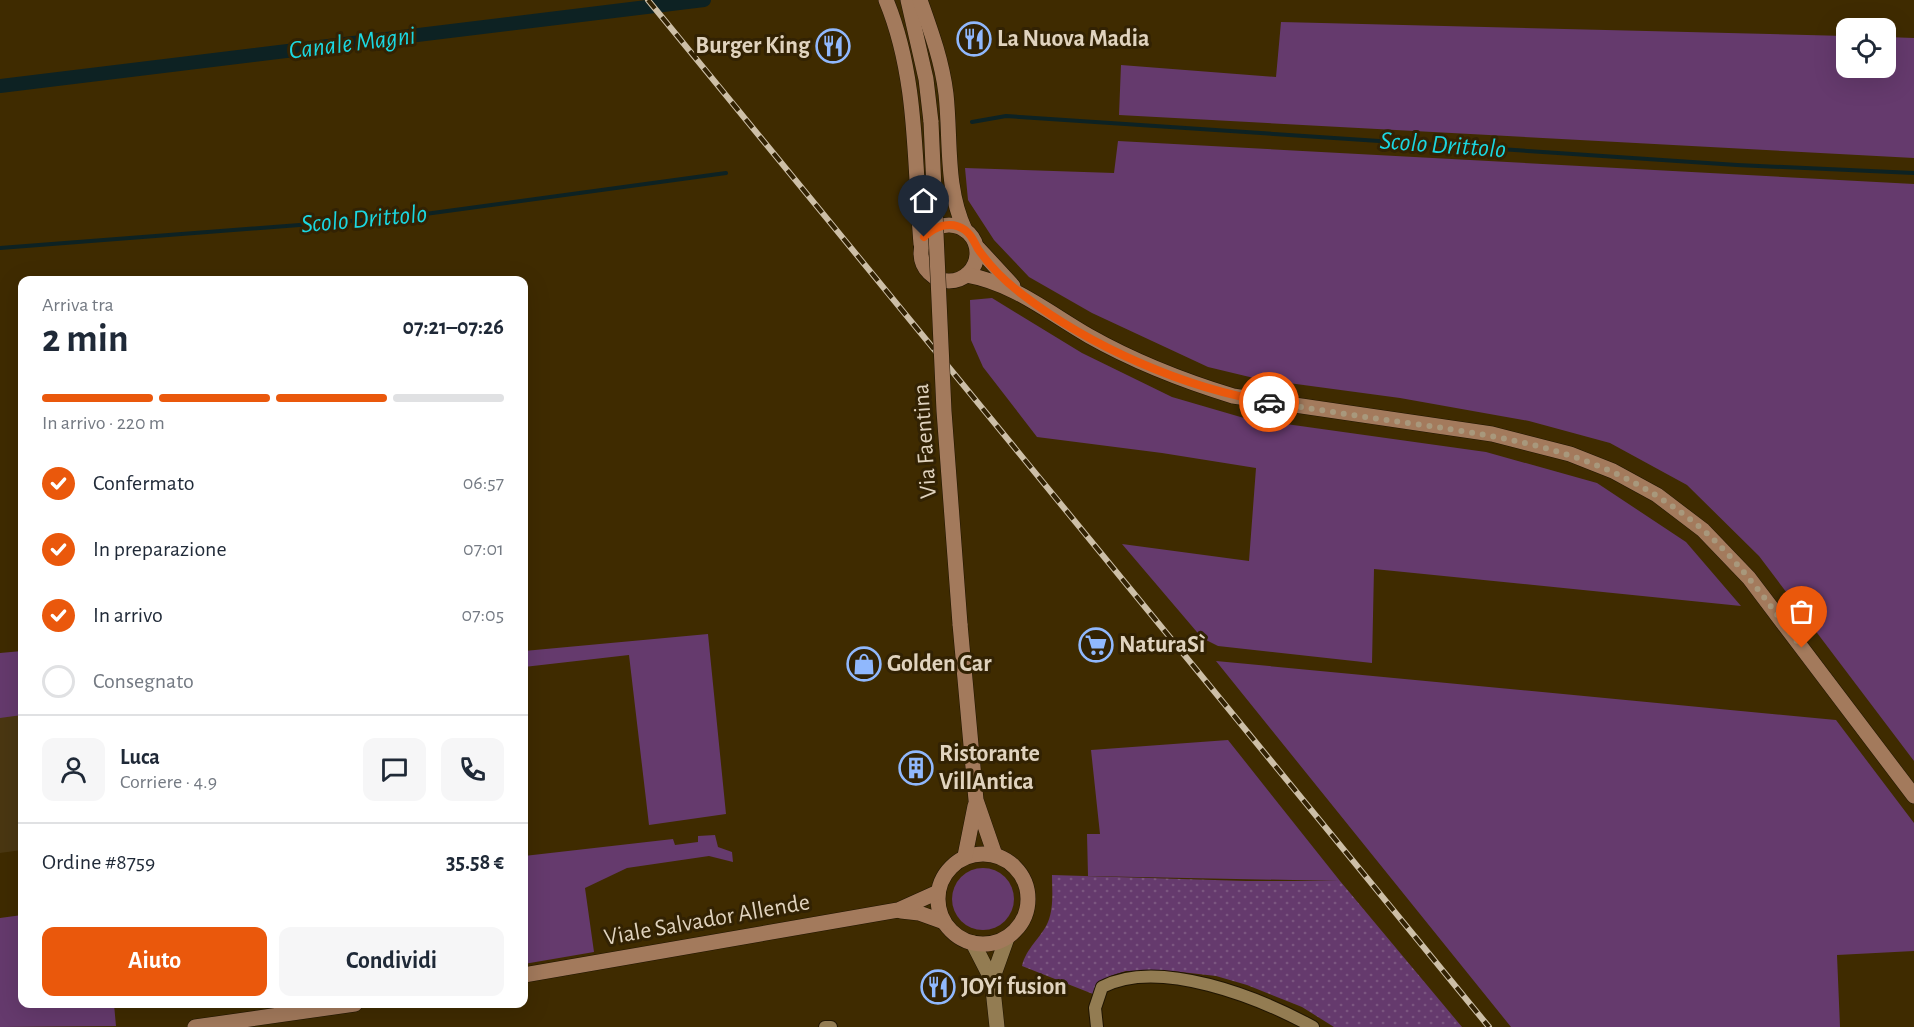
<!DOCTYPE html>
<html lang="it">
<meta charset="utf-8">
<style>
body{margin:0;font-family:"Alegreya Sans",sans-serif;background:#f6f6f7;color:#1f2937;height:100vh;display:flex;flex-direction:column;font-size:22px;white-space:nowrap}
*{box-sizing:border-box;margin:0}
p{font-size:20px;color:#747a83}
.icon{flex:none;width:33px;height:33px;fill:none;stroke:currentColor;stroke-width:2;stroke-linecap:round;stroke-linejoin:round}
.map{position:relative;flex:1;overflow:hidden}
.side{position:absolute;left:18px;top:276px;width:510px;height:732px;display:flex;flex-direction:column;background:#fff;border-radius:12px;box-shadow:0 6px 24px #0002}
.side>*{flex:none}
.controls{position:absolute;left:1836px;top:18px;display:grid;gap:12px}
.controls a{display:grid;place-items:center;width:60px;height:60px;border-radius:12px;background:#fff;box-shadow:0 6px 24px #0002;font-size:30px}
.pin{position:absolute;display:grid;place-items:center;width:51px;height:51px;color:#fff;margin:-62px -26px;border-radius:50% 50% 50% 0;rotate:-45deg;box-shadow:0 0 6px #0007}
.pin .icon{rotate:45deg}
.courier{position:absolute;display:grid;place-items:center;width:60px;height:60px;margin:-30px;border:4px solid #ea580c;border-radius:50%;background:#fff;color:#222;box-shadow:0 2px 8px #0007}
.overview em{font-style:normal;font-weight:600}
.overview div{display:flex;flex-direction:column-reverse}
.overview{display:flex;align-items:center;justify-content:space-between;height:102px;padding:0 24px}
h1{font-size:39px;font-weight:600;line-height:45px}
.bar{display:grid;grid-template-columns:repeat(4,1fr);gap:9px 6px;align-content:center;height:72px;padding:0 24px}
.bar i{height:8px;border-radius:4px;background:#e0e1e3}
.bar .current{background:#ea580c}
.bar p{grid-column:span 4}
.line{display:flex;align-items:center;gap:15px;padding:0 24px;border-top:2px solid #e0e1e3}
.line div{flex:1}
.round{display:grid;place-items:center;flex:none;width:63px;height:63px;border-radius:12px;background:#f6f6f7}
ol{padding:0 24px;list-style:none}
li{display:flex;align-items:center;gap:18px;height:66px}
li p{margin-inline-start:auto}
li .icon{padding:6px;border-radius:50%;background:#ea580c;color:#fff;stroke-width:4}
li:last-child{color:#747a83}
li i{width:33px;height:33px;border:3px solid #e0e1e3;border-radius:50%}
.primary-button{display:flex;gap:12px;margin-top:auto;padding:12px 24px}
.primary-button a{flex:1;height:69px;border-radius:12px;background:#ea580c;color:#fff;font-size:24px;font-weight:600;line-height:69px;text-align:center}
.primary-button a+a{background:#f6f6f7;color:#1f2937}
.map>svg:first-child{display:block}
.built{fill:#4a3712}
.grass{fill:#653a6d}
.garden{fill:url(#garden-dots)}
.lines{fill:none;stroke-linecap:round;stroke-linejoin:round}
.stream{stroke:#0d2223;stroke-width:4}
.canal{stroke:#0d2223;stroke-width:14}
.minor-casing{stroke:#201502;stroke-width:14}
.tertiary-casing{stroke:#201502;stroke-width:16}
.secondary-casing{stroke:#201502;stroke-width:16}
.minor{stroke:#937c52;stroke-width:12}
.tertiary{stroke:#937c52;stroke-width:15}
.secondary{stroke:#a37a5c;stroke-width:15}
.rail-casing{stroke:#cdbfa7;stroke-width:6}
.rail{stroke:#322203;stroke-width:4;stroke-dasharray:11;stroke-linecap:butt}
.secondary-bridge-casing{stroke:#201502;stroke-width:16;stroke-linecap:butt}
.secondary-bridge{stroke:#a37a5c;stroke-width:15}
.done{stroke:#a8987c;stroke-width:6;stroke-dasharray:0 10.8}
.route{stroke:#ea580c;stroke-width:8}
.labels{text-anchor:middle;dominant-baseline:central;stroke-width:6;stroke-linejoin:round;paint-order:stroke}
.poi-label{font-size:24px;font-weight:bold;fill:#e0d3be;stroke:#322203;text-anchor:start}
.street-label{font-size:24px;fill:#e0d3be;stroke:#322203}
.water-label{font-size:26px;font-style:italic;fill:#1bd7e1;stroke:#322203}
</style>
<div class="map">
<svg width="1914" height="1027" viewBox="0 0 1914 1027">
<defs>
<pattern id="garden-dots" width="8" height="8" patternUnits="userSpaceOnUse" patternTransform="scale(1.5)"><rect width="8" height="8" fill="#653a6d"/><path d="M2 2h.1M6 6h.1" fill="none" stroke="#7b5680" stroke-width="1.8" stroke-linecap="round"/></pattern>
</defs>
<rect width="100%" height="100%" fill="#3f2b00"/>
<!-- built -->
<path class="built" d="M22 708V850L0 853V711Z"/>
<!-- grass -->
<g class="grass">
<path d="M1281 22 1846 36V68H1886V37L1914 38V158L1119 115 1121 65 1276 77Z"/>
<path d="M1118 141 1914 184V761L1759 556 1687 485 1610 443 1529 421 1400 398 1258 379 1208 367 1092 313 1029 277 994 240 968 200 965 168 1114 173Z"/>
<path d="M992 298 1082 353 1172 397 1244 418 1486 452 1597 483 1686 542 1741 606 1374 569 1372 663 1218 646 1202 638 1122 544 1249 561 1256 468 1162 453 1037 437 983 367 971 340 970 300Z"/>
<path d="M708 634 726 814 649 825 629 655 524 667V651Z"/>
<path d="M22 651V715L0 718V653Z"/>
<path d="M1216 661 1836 720 1914 823V951L1837 955 1840 1027H1511Z"/>
<path d="M1228 740 1340 881 1088 876 1087 834H1100L1091 750Z"/>
<path d="M715 835 718 847 732 852 733 862 709 856 627 868 585 888 594 952 524 964V856L673 839 675 845 698 842V836Z"/>
<circle cx="983" cy="899" r="31"/>
<path d="M22 915V1004H114L116 1026 0 1027V918Z"/>
</g>
<!-- garden -->
<path class="garden" d="M1052 875 1246 881H1340L1462 1027H1334L1302 1007 1247 985 1216 976 1172 971H1126L1110 976 1100 982 1093 994 1022 966C1026 948 1041 938 1048 922 1054 908 1052 889 1052 875Z"/>
<g class="lines">
<!-- stream -->
<g class="stream">
<path d="M972 122 1006 116 1737 165 1914 173"/>
<path d="M0 248 403 217 726 173"/>
</g>
<!-- canal -->
<path class="canal" d="M0 86 704 0"/>
<defs>
<g id="minor">
<path d="M825 1027H831"/>
<path d="M1097 1027 1095 1008 1102 987C1159 957 1260 998 1313 1027"/>
</g>
<g id="tertiary">
<path d="M973 943 992 980 997 1027"/>
<path d="M992 980 1007 938"/>
</g>
<g id="secondary">
<path d="M886 0C918 77 914 162 921 244"/>
<path d="M908 0 926 79 931 122"/>
<path d="M920 0C931 31 942 61 946 94 951 140 945 187 965 230"/>
<circle cx="949" cy="253" r="28"/>
<path d="M978 248 1013 286"/>
<path d="M967 275C1013 283 1049 313 1089 336 1135 362 1184 381 1233 396L1492 434 1570 454 1613 471 1657 495 1703 530 1749 578 1914 796"/>
<path d="M960 624 976 800 995 855"/>
<circle cx="983" cy="899" r="45"/>
<path d="M965 856 975 806"/>
<path d="M901 911 919 913 944 922"/>
<path d="M524 975 898 910 938 892"/>
<path d="M195 1027 355 1004"/>
</g>
</defs>
<!-- minor casing -->
<use href="#minor" class="minor-casing"/>
<!-- tertiary casing -->
<use href="#tertiary" class="tertiary-casing"/>
<!-- secondary casing -->
<use href="#secondary" class="secondary-casing"/>
<!-- minor -->
<use href="#minor" class="minor"/>
<!-- tertiary -->
<use href="#tertiary" class="tertiary"/>
<!-- secondary -->
<use href="#secondary" class="secondary"/>
<defs>
<path id="rail" d="M648 0 1489 1027"/>
</defs>
<!-- rail casing -->
<use href="#rail" class="rail-casing"/>
<!-- rail -->
<use href="#rail" class="rail"/>
<defs>
<path id="secondary-bridge" d="M931 122 944 411 960 624"/>
</defs>
<!-- secondary-bridge casing -->
<use href="#secondary-bridge" class="secondary-bridge-casing"/>
<!-- secondary-bridge -->
<use href="#secondary-bridge" class="secondary-bridge"/>
</g>
<g class="lines">
<!-- done -->
<path class="done" d="M1269 402C1315 409 1362 417 1408 423 1521 439 1612 453 1702 529 1741 563 1771 607 1802 648"/>
<!-- route -->
<path class="route" d="M924 237C935 226 951 220 965 230 972 235 974 242 978 249 989 265 1007 283 1023 295 1091 347 1184 388 1269 402"/>
</g>
<!-- icons -->
<defs>
<symbol id="restaurant-ring" viewBox="-11 -11 22 22"><circle r="9.5" fill="#322203" stroke="#90b8fd" stroke-width="1.5"/><path d="M-5-6h1v4h1v-4h1v4h1v-4h1v5L-1.5 .5V6h-2V.5L-5-1ZM5-6V6H3V1.5H1.5Q1.5-4 5-6Z" fill="#90b8fd"/></symbol>
<symbol id="supermarket-ring" viewBox="-11 -11 22 22"><circle r="9.5" fill="#322203" stroke="#90b8fd" stroke-width="1.5"/><path d="M-6-5.5h2.5l.6 2H6L4.5 2H-2.5L-4.4-4H-6ZM-1.5 3.2a1.3 1.3 0 1 0 .1 0ZM3 3.2a1.3 1.3 0 1 0 .1 0Z" fill="#90b8fd"/></symbol>
<symbol id="shop-ring" viewBox="-11 -11 22 22"><circle r="9.5" fill="#322203" stroke="#90b8fd" stroke-width="1.5"/><path d="M-5-2.5h2.3a2.7 3.5 0 0 1 5.4 0H5L5.5 6h-11ZM-1.5-2.5h3a1.5 2.3 0 0 0-3 0Z" fill="#90b8fd"/></symbol>
<symbol id="building-ring" viewBox="-11 -11 22 22"><circle r="9.5" fill="#322203" stroke="#90b8fd" stroke-width="1.5"/><path d="M-4-6H4V6H1V3H-1V6H-4ZM-2.5-4.3h1.7v1.8h-1.7ZM.8-4.3h1.7v1.8H.8ZM-2.5-1h1.7V.8h-1.7ZM.8-1h1.7V.8H.8Z" fill="#90b8fd"/></symbol>
</defs>
<g fill-rule="evenodd">
<use href="#restaurant-ring" x="955" y="20" width="38" height="38"/>
<use href="#restaurant-ring" x="814" y="27" width="38" height="38"/>
<use href="#supermarket-ring" x="1077" y="626" width="38" height="38"/>
<use href="#shop-ring" x="845" y="645" width="38" height="38"/>
<use href="#building-ring" x="897" y="749" width="38" height="38"/>
<use href="#restaurant-ring" x="919" y="968" width="38" height="38"/>
</g>
<g class="labels">
<!-- poi labels -->
<g class="poi-label">
<text x="997" y="39">La Nuova Madia</text>
<text x="810" y="46" text-anchor="end">Burger King</text>
<text x="1119" y="645">NaturaSì</text>
<text x="887" y="664">Golden Car</text>
<text x="939" y="754">Ristorante<tspan x="939" dy="28">VillAntica</tspan></text>
<text x="961" y="987">JOYi fusion</text>
</g>
<!-- street labels -->
<g class="street-label">
<text transform="translate(925 441) rotate(-94)">Via Faentina</text>
<text transform="translate(707 920) rotate(-10)">Viale Salvador Allende</text>
</g>
<!-- water labels -->
<g class="water-label">
<text transform="translate(352 43) rotate(-7)">Canale Magni</text>
<text transform="translate(1443 145) rotate(4)">Scolo Drittolo</text>
<text transform="translate(364 219) rotate(-5)">Scolo Drittolo</text>
</g>
</g>
</svg>
<div class="controls">
<a><svg class="icon" aria-label="locate" viewBox="0 0 24 24"><circle cx="12" cy="12" r="6"/><path d="M12 2v4M12 18v4M2 12h4M18 12h4"/></svg></a>
</div>
<div class="pin" style="left:1802px;top:648px;background:#ea580c"><svg class="icon" aria-label="bag" viewBox="0 0 24 24"><path d="M5 8h14l-1 12H6zM9 8a3 3 0 0 1 6 0"/></svg></div>
<div class="pin" style="left:924px;top:237px;background:#1f2937"><svg class="icon" aria-label="home" viewBox="0 0 24 24"><path d="M3 11l9-7 9 7M6 9v11h12V9"/></svg></div>
<div class="courier" style="left:1269px;top:402px"><svg class="icon" aria-label="car" viewBox="0 0 24 24"><path d="M5 17H2v-5l4-1 3-4h7l3 4 3 1v5h-3M9 17h6M6 11h13"/><circle cx="7" cy="17" r="2"/><circle cx="17" cy="17" r="2"/></svg></div>
<section class="side">
<div class="overview"><div><h1>2 min</h1><p>Arriva tra</p></div><em>07:21–07:26</em></div>
<div class="bar"><i class="current"></i><i class="current"></i><i class="current"></i><i></i><p>In arrivo · 220 m</p></div>
<ol>
<li><svg class="icon" aria-label="check" viewBox="0 0 24 24"><path d="M5 12l5 5 9-10"/></svg>Confermato<p>06:57</p></li>
<li><svg class="icon" aria-label="check" viewBox="0 0 24 24"><path d="M5 12l5 5 9-10"/></svg>In preparazione<p>07:01</p></li>
<li><svg class="icon" aria-label="check" viewBox="0 0 24 24"><path d="M5 12l5 5 9-10"/></svg>In arrivo<p>07:05</p></li>
<li><i></i>Consegnato</li>
</ol>
<div class="line" style="height:108px"><a class="round"><svg class="icon" aria-label="person" viewBox="0 0 24 24"><circle cx="12" cy="8" r="4"/><path d="M4 21q1-7 8-7t8 7"/></svg></a><div><b>Luca</b><p>Corriere · 4.9</p></div><a class="round"><svg class="icon" aria-label="chat" viewBox="0 0 24 24"><path d="M4 5h16v11H9l-5 4z"/></svg></a><a class="round"><svg class="icon" aria-label="phone" viewBox="0 0 24 24"><path d="M5 4h4l2 5-3 2q2 4 5 5l2-3 5 2v4C11 20 4 13 5 4z"/></svg></a></div>
<div class="line" style="height:78px"><div>Ordine #8759</div><b>35.58 €</b></div>
<div class="primary-button"><a>Aiuto</a><a>Condividi</a></div>
</section>
</div>
